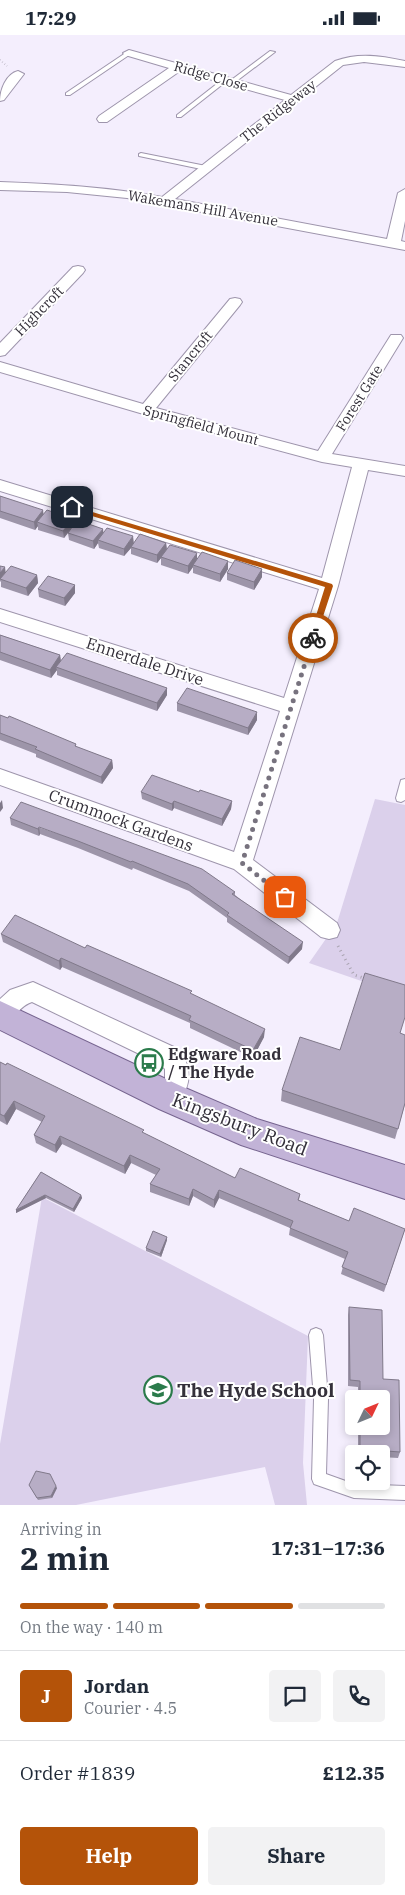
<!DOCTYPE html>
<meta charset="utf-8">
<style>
body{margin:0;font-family:"IBM Plex Serif",serif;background:#f2f2f3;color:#1f2937;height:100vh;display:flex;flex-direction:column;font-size:19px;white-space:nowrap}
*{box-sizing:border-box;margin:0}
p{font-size:16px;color:#747a83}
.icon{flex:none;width:28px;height:28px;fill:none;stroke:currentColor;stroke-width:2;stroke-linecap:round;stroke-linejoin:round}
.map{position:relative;height:1470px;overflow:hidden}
.side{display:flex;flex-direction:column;background:#fff;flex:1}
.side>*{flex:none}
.needle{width:32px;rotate:47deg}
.controls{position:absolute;left:345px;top:1355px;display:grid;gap:10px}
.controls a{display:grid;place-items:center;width:45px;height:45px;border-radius:5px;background:#fff;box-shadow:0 2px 8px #0003;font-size:25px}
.pin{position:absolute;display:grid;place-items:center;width:42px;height:42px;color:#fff;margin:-21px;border-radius:10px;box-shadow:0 2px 8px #0006}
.courier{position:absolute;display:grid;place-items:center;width:50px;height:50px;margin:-25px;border:4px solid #b45309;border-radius:50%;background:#fff;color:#222;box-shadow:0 1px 6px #0007}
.head em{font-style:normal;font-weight:700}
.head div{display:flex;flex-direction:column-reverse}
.head{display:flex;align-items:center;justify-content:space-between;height:85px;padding:0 20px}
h1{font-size:32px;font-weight:700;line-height:38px}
.bar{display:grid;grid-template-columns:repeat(4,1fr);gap:8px 5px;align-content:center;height:60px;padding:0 20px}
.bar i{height:6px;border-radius:4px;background:#e0e1e3}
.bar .on{background:#b45309}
.bar p{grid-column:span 4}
.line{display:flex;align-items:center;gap:12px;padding:0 20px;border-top:1px solid #e0e1e3}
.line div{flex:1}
.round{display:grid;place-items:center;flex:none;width:52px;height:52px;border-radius:5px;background:#f2f2f3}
.primary-button{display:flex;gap:10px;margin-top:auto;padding:10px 20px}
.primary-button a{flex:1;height:58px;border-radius:5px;background:#b45309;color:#fff;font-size:20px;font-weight:700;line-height:58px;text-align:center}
.primary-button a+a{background:#f2f2f3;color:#1f2937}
.status{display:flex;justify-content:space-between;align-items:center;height:35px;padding:0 25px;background:#fff;direction:ltr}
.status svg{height:14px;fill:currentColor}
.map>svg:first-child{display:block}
.green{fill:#dbd0eb}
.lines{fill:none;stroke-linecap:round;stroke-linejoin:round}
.lane-casing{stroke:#9e95ac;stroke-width:2}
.street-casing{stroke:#9e95ac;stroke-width:2}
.primary-casing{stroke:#76648f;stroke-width:2}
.path-far1{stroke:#a9a3b0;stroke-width:2;stroke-dasharray:0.5 2.5;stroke-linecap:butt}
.path{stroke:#a9a3b0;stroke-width:3;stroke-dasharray:1 4;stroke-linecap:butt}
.lane{fill:#fff;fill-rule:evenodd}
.street{fill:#fff;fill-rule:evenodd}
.primary{fill:#c2b3d7;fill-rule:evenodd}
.wall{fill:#9d95a9}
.shaded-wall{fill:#80798a}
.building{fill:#b7adc5;stroke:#80798a}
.route{fill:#b45309}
.done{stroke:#77727e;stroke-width:5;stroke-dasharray:0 9}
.labels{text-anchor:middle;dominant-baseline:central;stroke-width:4;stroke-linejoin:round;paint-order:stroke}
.far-street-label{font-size:14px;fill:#34303a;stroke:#fff}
.street-label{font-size:16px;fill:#34303a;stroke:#fff}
.poi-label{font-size:16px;font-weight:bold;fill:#34303a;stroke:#fff;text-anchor:start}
.near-street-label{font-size:19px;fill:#34303a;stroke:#fff}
.near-poi-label{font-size:19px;font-weight:bold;fill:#34303a;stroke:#fff;text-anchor:start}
</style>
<div class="status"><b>17:29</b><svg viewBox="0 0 49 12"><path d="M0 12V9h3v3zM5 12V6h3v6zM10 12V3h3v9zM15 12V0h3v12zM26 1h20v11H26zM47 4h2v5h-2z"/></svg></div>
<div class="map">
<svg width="405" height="1470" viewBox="0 0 405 1470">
<rect width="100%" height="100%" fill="#f4eefd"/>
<!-- green -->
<g class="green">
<path d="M375 764 405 770V961L309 928 337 888Z"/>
<path d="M42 1162 308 1301 303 1428 307 1470H275L265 1432 76 1470H0V1409Z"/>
</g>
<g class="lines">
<defs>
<g id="lane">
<path d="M270 16 275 17 234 48H230V46Z"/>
<path d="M127 17 132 18 70 60H66V58Z"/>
<path d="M223 44 228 45 181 82H177V80Z"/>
<path d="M141 118 206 131 209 133 206 135 139 121V119Z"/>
<path d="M405 744V765L401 767 397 766 396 763 401 745Z"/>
<path d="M316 1293 321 1295 323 1300 328 1364 326 1439 354 1449 405 1451V1465L354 1463 314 1449 312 1444 314 1364 309 1300 311 1295Z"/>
</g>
<g id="street">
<path d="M129 15 291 60 335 26C359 17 381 21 405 26V32L364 27 343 30 175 164 387 204 398 158 405 154V186L401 206 405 207V215L127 163 67 157 0 155V147C55 149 108 152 162 162L285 65 180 36 107 87H99L97 84 99 81 169 33 125 20 123 18Z"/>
<path d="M18 36 24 39 4 65 0 66C0 55 6 39 18 36Z"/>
<path d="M78 231 83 232 85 235 83 238 5 320 0 321V308L73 232Z"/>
<path d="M235 263 240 264 242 267 240 270 156 373 318 416 391 300H401L403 303 332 419 405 431V441L368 435 338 551 253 825 337 888 340 895 337 902 329 904 321 902 234 834 0 750V734L234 817 280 676 0 587V574L284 663 319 554 0 456V445L322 543 352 432 322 427 140 378 0 337V327L143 369 230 264Z"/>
<path d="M33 947 176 1013C195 1032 190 1048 179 1071L171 1074 163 1071 159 1063 165 1044V1034L160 1029 32 967C18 971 14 987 0 990V964L10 955Z"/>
</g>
<path id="primary" d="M0 966 183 1052 257 1084 405 1130V1164L241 1110 159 1074 0 995Z"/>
</defs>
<!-- lane casing -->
<use href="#lane" class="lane-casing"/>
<!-- street casing -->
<use href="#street" class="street-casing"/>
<!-- primary casing -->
<use href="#primary" class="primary-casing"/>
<!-- path-far1 -->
<path class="path-far1" d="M0 25 7 31"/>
<!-- path -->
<path class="path" d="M338 911 354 940 367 944"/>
<!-- lane -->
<use href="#lane" class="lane"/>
<!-- street -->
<use href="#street" class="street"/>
<!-- primary -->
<use href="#primary" class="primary"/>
</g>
<!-- wall -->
<g class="wall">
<path d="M0 461 44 479 73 484V491L103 498 134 508H166L167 515 228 534 220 547 193 538V532L188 539 161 530V523L157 528 131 519V513L124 521 99 513 98 508 94 514 69 505 68 498 64 503 38 495V491L35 495 0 483Z"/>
<path d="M0 531 5 538 37 540 38 548 28 561 1 552V546L0 547Z"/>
<path d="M262 534V542L254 555 227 545V538Z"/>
<path d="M75 550V558L65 571 39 562 38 554Z"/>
<path d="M0 600 60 620 61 626 167 653V660L157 676 57 640V635L51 643 0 625Z"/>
<path d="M177 668 257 685 248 700 177 676Z"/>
<path d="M0 680 76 709V712L112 725 113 733 102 749 36 722V719L0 705Z"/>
<path d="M141 757H199L232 766 231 774 222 791 174 773 172 776 142 764Z"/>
<path d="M10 783 235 857V860L302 914 288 929 227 887V883L189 856 133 833 132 835 78 813 40 799 39 801 11 790Z"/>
<path d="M1 899 85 913 192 959 264 1002 253 1023 190 993V988L62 932 60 935 3 907Z"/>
<path d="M401 998 405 1069 395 1104 281 1066 282 1055 340 1015Z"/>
<path d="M0 1027 235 1143 300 1159 299 1165 349 1186 405 1194 384 1257 341 1239 345 1224 289 1200 290 1193 219 1163 214 1173 193 1161 189 1171 150 1157V1149L156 1140 131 1128 125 1139 62 1109 56 1118 36 1108 34 1100 42 1087 16 1074 7 1090 0 1086Z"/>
<path d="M41 1137 81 1160 82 1163 74 1177 46 1163 16 1178V1175Z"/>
<path d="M167 1202V1205L161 1222 146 1216V1213Z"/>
<path d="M349 1272 383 1344 400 1417 398 1423 381 1422V1419H358V1391H381V1364H358V1352L348 1351V1280Z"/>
<path d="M29 1450 57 1453 52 1463 38 1465Z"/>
</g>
<!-- shaded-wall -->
<g class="shaded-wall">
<path d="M43 475 44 483 37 487 38 491 35 495 34 487Z"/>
<path d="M73 484V491L64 503 63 496Z"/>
<path d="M103 494 104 502 98 505V508L94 514 93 506Z"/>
<path d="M133 501 134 509 131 512V513L124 521V514Z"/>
<path d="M166 508 167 516 157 528V520Z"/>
<path d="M197 518V526L193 530V532L188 539V531Z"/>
<path d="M228 526V534L220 547V539Z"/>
<path d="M5 532 6 540 0 544V547V538Z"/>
<path d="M262 534V542L254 555V547Z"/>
<path d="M37 540 38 548 28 561 26 553Z"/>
<path d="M75 550V558L65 571 64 563Z"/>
<path d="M60 620 61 628 56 632 57 635 51 643 50 635Z"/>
<path d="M167 653V660L157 676V668Z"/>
<path d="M257 677V685L248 700V693Z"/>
<path d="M112 725 113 733 102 749 101 742Z"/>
<path d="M2 765 3 773 0 777V768Z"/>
<path d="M174 766V773L172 776V769Z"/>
<path d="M232 766 231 774 222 791V784Z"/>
<path d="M39 792 40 799 39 801 38 794Z"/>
<path d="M303 907 302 914 288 929 289 922Z"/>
<path d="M61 923 62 932 60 935 59 926Z"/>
<path d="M265 994 264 1002 253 1023V1015Z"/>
<path d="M14 1066 16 1074 7 1090 4 1081Z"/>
<path d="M60 1101 62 1109 56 1118 55 1110Z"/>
<path d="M130 1120 131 1128 125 1139 124 1131Z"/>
<path d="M193 1154V1161L189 1171V1164Z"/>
<path d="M219 1155V1163L214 1173V1165Z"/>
<path d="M45 1160 46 1163 16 1178V1175Z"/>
<path d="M81 1160 82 1163 74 1177 73 1174Z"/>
<path d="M167 1202V1205L161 1222 160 1219Z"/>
<path d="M56 1451 57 1453 52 1463 51 1461Z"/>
</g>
<!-- building -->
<g class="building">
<path d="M0 461 43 475 34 487 0 476Z"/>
<path d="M47 475 73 484 63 496 37 487Z"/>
<path d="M77 485 103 494 93 506 68 498Z"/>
<path d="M107 493 133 501 124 514 98 505Z"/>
<path d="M140 499 166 508 157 520 131 512Z"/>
<path d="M170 510 197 518 188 531 161 522Z"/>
<path d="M202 517 228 526 220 539 193 530Z"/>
<path d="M235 525 262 534 254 547 227 538Z"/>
<path d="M0 531 5 532 0 538Z"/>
<path d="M11 531 37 540 26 553 0 544Z"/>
<path d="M48 541 75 550 64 563 38 554Z"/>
<path d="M0 600 60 620 50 635 0 617Z"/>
<path d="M67 618 167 653 157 668 56 632Z"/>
<path d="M187 653 257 677 248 693 177 668Z"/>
<path d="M0 680 8 683 9 681 76 709 75 711 112 725 101 742 35 714 37 712 0 698Z"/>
<path d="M152 740 199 757 200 755 232 766 222 784 174 766 172 769 141 757Z"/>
<path d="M21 767 202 834 235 857 232 859 303 907 289 922 227 880 229 878 188 849 132 826 131 827 78 806 39 792 38 794 10 783Z"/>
<path d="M15 880 85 913 87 910 192 956 190 958 265 994 253 1015 189 985 191 981 61 923 59 926 1 899Z"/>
<path d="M365 938 405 950V982L400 998 405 1000V1068L398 1094 282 1055 300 1002 340 1015Z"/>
<path d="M0 1027 6 1030 7 1028 144 1095 142 1097 235 1143 240 1133 300 1159 298 1165 349 1186 354 1173 405 1194 386 1250 342 1232 348 1217 290 1193 293 1186 219 1155 214 1165 193 1154 189 1164 150 1149 160 1134 130 1120 124 1131 60 1101 55 1110 34 1100 45 1081 14 1066 4 1081 0 1079Z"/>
<path d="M41 1137 81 1160 73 1174 45 1160 16 1175Z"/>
<path d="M153 1196 167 1202 160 1219 146 1213Z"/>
<path d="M349 1272 382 1275 383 1344 399 1345 400 1417 360 1414V1391H381V1364H360V1346L350 1345Z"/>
<path d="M36 1436 50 1439 56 1451 51 1461 37 1463 29 1450Z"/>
</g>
<!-- route -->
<path class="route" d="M69 470 332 549 333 551 316 603 313 606 309 603 325 552 69 474Z"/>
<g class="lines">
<!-- done -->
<path class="done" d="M285 862 242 828 313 603"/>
</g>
<!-- icons -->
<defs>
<symbol id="bus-ring" viewBox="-11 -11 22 22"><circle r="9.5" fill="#fff" stroke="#2b7b4b" stroke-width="1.5"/><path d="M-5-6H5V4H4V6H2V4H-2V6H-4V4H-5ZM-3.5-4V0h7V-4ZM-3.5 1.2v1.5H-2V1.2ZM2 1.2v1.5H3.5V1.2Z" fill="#2b7b4b"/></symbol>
<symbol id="school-ring" viewBox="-11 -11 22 22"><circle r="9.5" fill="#fff" stroke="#2b7b4b" stroke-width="1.5"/><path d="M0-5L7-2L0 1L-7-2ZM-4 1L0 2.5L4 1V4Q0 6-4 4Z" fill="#2b7b4b"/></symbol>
</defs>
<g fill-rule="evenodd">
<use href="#bus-ring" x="133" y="1012" width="32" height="32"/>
<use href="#school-ring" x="142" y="1339" width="32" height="32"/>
</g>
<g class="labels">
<!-- far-street labels -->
<g class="far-street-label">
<text transform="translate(211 41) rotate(16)">Ridge Close</text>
<text transform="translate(278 76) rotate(-38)">The Ridgeway</text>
<text transform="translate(203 173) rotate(10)">Wakemans Hill Avenue</text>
<text transform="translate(39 276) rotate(-46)">Highcroft</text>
<text transform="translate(190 321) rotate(-51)">Stancroft</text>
<text transform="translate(359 363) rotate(-58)">Forest Gate</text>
<text transform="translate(201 390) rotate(15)">Springfield Mount</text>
</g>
<!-- street labels -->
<g class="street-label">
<text transform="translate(145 626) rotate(18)">Ennerdale Drive</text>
<text transform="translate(121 785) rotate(20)">Crummock Gardens</text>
</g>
<!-- poi labels -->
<g class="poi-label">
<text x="168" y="1019">Edgware Road<tspan x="168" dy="18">/ The Hyde</tspan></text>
</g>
<!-- near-street labels -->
<g class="near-street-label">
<text transform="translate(240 1089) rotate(21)">Kingsbury Road</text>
</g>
<!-- near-poi labels -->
<g class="near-poi-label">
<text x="177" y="1355">The Hyde School</text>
</g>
</g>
</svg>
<div class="controls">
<a><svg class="needle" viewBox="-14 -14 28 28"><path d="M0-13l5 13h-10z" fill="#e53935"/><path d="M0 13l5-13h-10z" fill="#747a83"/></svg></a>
<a><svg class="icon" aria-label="locate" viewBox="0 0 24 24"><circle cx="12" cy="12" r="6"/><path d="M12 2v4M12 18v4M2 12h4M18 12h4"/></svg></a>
</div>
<div class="pin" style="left:285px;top:862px;background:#ea580c"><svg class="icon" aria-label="bag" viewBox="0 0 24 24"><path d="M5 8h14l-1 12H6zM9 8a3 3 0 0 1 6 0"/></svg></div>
<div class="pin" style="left:72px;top:472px;background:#1f2937"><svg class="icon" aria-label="home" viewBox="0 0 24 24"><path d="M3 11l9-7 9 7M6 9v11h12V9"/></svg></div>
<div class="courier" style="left:313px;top:603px"><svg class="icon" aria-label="bike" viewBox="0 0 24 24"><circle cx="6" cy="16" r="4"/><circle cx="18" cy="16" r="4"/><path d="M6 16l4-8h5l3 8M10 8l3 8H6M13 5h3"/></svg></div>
</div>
<section class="side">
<div class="head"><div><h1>2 min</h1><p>Arriving in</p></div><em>17:31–17:36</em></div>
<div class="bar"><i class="on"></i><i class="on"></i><i class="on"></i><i></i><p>On the way · 140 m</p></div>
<div class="line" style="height:90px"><b class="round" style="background:#b45309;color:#fff">J</b><div><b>Jordan</b><p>Courier · 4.5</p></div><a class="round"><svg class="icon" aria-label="chat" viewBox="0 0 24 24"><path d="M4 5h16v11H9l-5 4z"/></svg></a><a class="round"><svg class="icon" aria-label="phone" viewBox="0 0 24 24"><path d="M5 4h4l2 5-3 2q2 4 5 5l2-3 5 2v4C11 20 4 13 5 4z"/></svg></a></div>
<div class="line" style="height:65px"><div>Order #1839</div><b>£12.35</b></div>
<div class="primary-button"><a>Help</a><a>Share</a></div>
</section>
